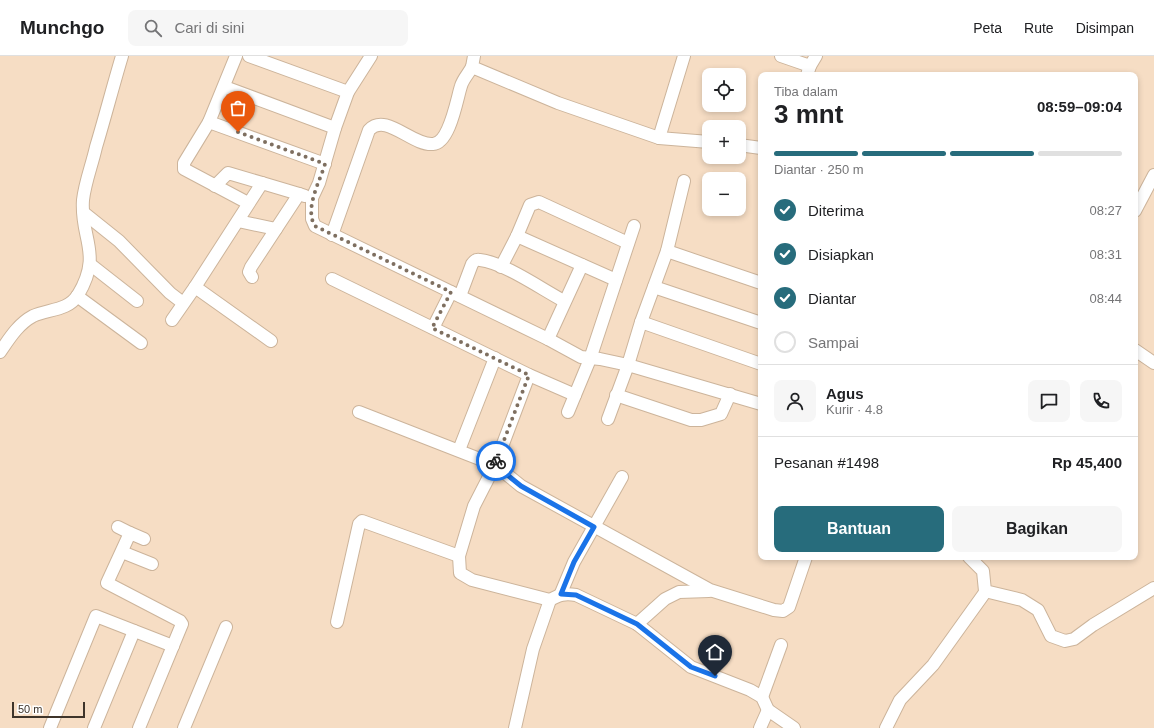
<!DOCTYPE html>
<html lang="id">
<meta charset="utf-8">
<style>
body{margin:0;font-family:Arial,sans-serif;background:#f6f6f6;color:#202124;height:100vh;display:flex;flex-direction:column;font-size:15px;white-space:nowrap}
*{box-sizing:border-box;margin:0}
p{font-size:13px;color:#757577}
.icon{flex:none;width:22px;height:22px;fill:none;stroke:currentColor;stroke-width:2;stroke-linecap:round;stroke-linejoin:round}
.map{position:relative;flex:1;overflow:hidden}
.sheet{position:absolute;left:758px;top:16px;width:380px;height:488px;display:flex;flex-direction:column;background:#fff;border-radius:8px;box-shadow:0 2px 6px #0003}
.sheet>*{flex:none}
.controls{position:absolute;left:702px;top:12px;display:grid;gap:8px}
.controls a{display:grid;place-items:center;width:44px;height:44px;border-radius:8px;background:#fff;box-shadow:0 2px 6px #0003;font-size:20px}
.scale{position:absolute;left:12px;bottom:10px;width:73px;box-sizing:border-box;padding-left:4px;border:2px solid #3e342a;border-top:0;font-size:11px;line-height:14px;white-space:nowrap;color:#3e342a;-webkit-text-stroke:3px #fff;paint-order:stroke}
.pin{position:absolute;display:grid;place-items:center;width:34px;height:34px;color:#fff;margin:-41px -17px;border-radius:50% 50% 50% 0;rotate:-45deg;box-shadow:0 0 4px #0007}
.pin .icon{rotate:45deg}
.courier{position:absolute;display:grid;place-items:center;width:40px;height:40px;margin:-20px;border:3px solid #1a73e8;border-radius:50%;background:#fff;color:#222;box-shadow:0 1px 5px #0007}
.summary em{font-style:normal;font-weight:800}
.summary div{display:flex;flex-direction:column-reverse}
.summary{display:flex;align-items:center;justify-content:space-between;height:68px;padding:0 16px}
h1{font-size:26px;font-weight:800;line-height:30px}
.bar{display:grid;grid-template-columns:repeat(4,1fr);gap:6px 4px;align-content:center;height:48px;padding:0 16px}
.bar i{height:5px;border-radius:3px;background:#e0e0e0}
.bar .selected{background:#276c7c}
.bar p{grid-column:span 4}
.line{display:flex;align-items:center;gap:10px;padding:0 16px;border-top:1px solid #e0e0e0}
.line div{flex:1}
.round{display:grid;place-items:center;flex:none;width:42px;height:42px;border-radius:8px;background:#f6f6f6}
ol{padding:0 16px;list-style:none}
li{display:flex;align-items:center;gap:12px;height:44px}
li p{margin-inline-start:auto}
li .icon{padding:4px;border-radius:50%;background:#276c7c;color:#fff;stroke-width:4}
li:last-child{color:#757577}
li i{width:22px;height:22px;border:2px solid #e0e0e0;border-radius:50%}
.cta{display:flex;gap:8px;margin-top:auto;padding:8px 16px}
.cta a{flex:1;height:46px;border-radius:8px;background:#276c7c;color:#fff;font-size:16px;font-weight:800;line-height:46px;text-align:center}
.cta a+a{background:#f6f6f6;color:#202124}
header{display:flex;align-items:center;gap:24px;box-sizing:border-box;height:56px;padding:0 20px;background:#fff;border-bottom:1px solid #e0e0e0}
header strong{font-size:19px}
nav{display:flex;gap:22px;margin-inline-start:auto;font-size:14px}
.search{width:280px;height:36px;background:#f6f6f6;display:flex;align-items:center;gap:10px;box-sizing:border-box;padding:0 14px;border-radius:8px;color:#757577;font-size:15px}
.map>svg:first-child{display:block}
.lines{fill:none;stroke-linecap:round;stroke-linejoin:round}
.minor-casing{stroke:#ccb49b;stroke-width:14}
.minor{stroke:#fff;stroke-width:12}
.done{stroke:#7e6f60;stroke-width:4;stroke-dasharray:0 7.2}
.route{stroke:#1a73e8;stroke-width:5}
</style>
<header>
<strong>Munchgo</strong>
<div class="search"><svg class="icon" aria-label="search" viewBox="0 0 24 24"><circle cx="10" cy="10" r="6"/><path d="M15 15l6 6"/></svg>Cari di sini</div>
<nav><a>Peta</a><a>Rute</a><a>Disimpan</a></nav>
</header>
<div class="map">
<svg width="1154" height="672" viewBox="0 0 1154 672">
<rect width="100%" height="100%" fill="#f6ddc4"/>
<g class="lines">
<defs>
<g id="minor">
<path d="M236 0 209 66 184 107V113L248 147"/>
<path d="M249 0 348 36"/>
<path d="M371 0 348 36 335 72 319 127 312 142V163L315 170 548 283 581 301 600 303 628 309 641 266 667 195 684 125"/>
<path d="M474 0 472 11 558 47 659 82 709 86"/>
<path d="M781 0 810 10"/>
<path d="M807 19 810 10 816 0"/>
<path d="M225 31 335 72"/>
<path d="M209 66 325 108"/>
<path d="M659 82 684 0"/>
<path d="M739 89 761 92"/>
<path d="M215 130 228 117 262 127"/>
<path d="M1135 155 1154 119"/>
<path d="M84 157 119 185 170 237 183 247"/>
<path d="M238 165 276 173"/>
<path d="M332 179 369 74C386 56 412 90 433 88 450 87 457 42 461 30 463 23 469 17 472 11"/>
<path d="M517 180 616 224"/>
<path d="M667 195 761 227"/>
<path d="M91 209 137 245"/>
<path d="M501 211 517 180 530 149 539 146 628 187"/>
<path d="M252 221 249 216 251 211 299 138 305 140"/>
<path d="M332 223 529 319 575 339"/>
<path d="M654 231 761 267"/>
<path d="M77 240 141 287"/>
<path d="M460 240 472 208C474 205 476 203 480 204 503 206 543 234 564 245"/>
<path d="M172 264 195 231"/>
<path d="M641 266 761 308"/>
<path d="M433 272 451 236"/>
<path d="M548 283 582 209"/>
<path d="M271 285 195 231 262 127 299 138"/>
<path d="M1135 294 1154 307"/>
<path d="M0 296C9 283 18 268 33 260 48 253 68 255 78 239 103 197 80 183 83 144 85 126 92 109 96 91 105 61 113 30 122 0"/>
<path d="M529 319 495 409 474 450 459 500 460 517 472 524 550 544"/>
<path d="M616 339 691 364H701L721 358 730 338"/>
<path d="M359 356 495 409 521 430 710 534 774 554 783 555 789 551 806 501"/>
<path d="M568 356 590 303 634 170"/>
<path d="M608 363 628 309 761 348"/>
<path d="M459 394 495 302"/>
<path d="M118 471 130 477"/>
<path d="M122 496 152 508"/>
<path d="M969 501 983 515 985 535 1022 544 1038 554 1051 580 1065 585 1074 583 1093 569 1154 532"/>
<path d="M561 537 574 506 622 421"/>
<path d="M337 566 359 468 362 465 459 500"/>
<path d="M637 568 665 543 679 536 709 535"/>
<path d="M762 641 781 589"/>
<path d="M50 672 96 560 173 590"/>
<path d="M94 672 134 575"/>
<path d="M139 672 182 568 180 565 107 527 130 477 144 483"/>
<path d="M184 672 226 571"/>
<path d="M515 672 533 593 550 544C559 539 564 537 576 539L637 568 691 611 750 634 762 641 768 654 794 672"/>
<path d="M760 672 768 654"/>
<path d="M886 672 900 644 933 609 986 535"/>
</g>
</defs>
<!-- minor casing -->
<use href="#minor" class="minor-casing"/>
<!-- minor -->
<use href="#minor" class="minor"/>
</g>
<g class="lines">
<!-- done -->
<path class="done" d="M238 76 325 108C320 125 304 153 315 170L451 236 432 272 529 319 496 405"/>
<!-- route -->
<path class="route" d="M496 405 495 409 521 430 594 471 574 506 561 538 576 539 637 568 691 611 715 620"/>
</g>
</svg>
<div class="controls">
<a><svg class="icon" aria-label="locate" viewBox="0 0 24 24"><circle cx="12" cy="12" r="6"/><path d="M12 2v4M12 18v4M2 12h4M18 12h4"/></svg></a>
<a>+</a>
<a>−</a>
</div>
<div class="scale">50 m</div>
<div class="pin" style="left:238px;top:76px;background:#ea580c"><svg class="icon" aria-label="bag" viewBox="0 0 24 24"><path d="M5 8h14l-1 12H6zM9 8a3 3 0 0 1 6 0"/></svg></div>
<div class="pin" style="left:715px;top:620px;background:#1f2937"><svg class="icon" aria-label="home" viewBox="0 0 24 24"><path d="M3 11l9-7 9 7M6 9v11h12V9"/></svg></div>
<div class="courier" style="left:496px;top:405px"><svg class="icon" aria-label="bike" viewBox="0 0 24 24"><circle cx="6" cy="16" r="4"/><circle cx="18" cy="16" r="4"/><path d="M6 16l4-8h5l3 8M10 8l3 8H6M13 5h3"/></svg></div>
<section class="sheet">
<div class="summary"><div><h1>3 mnt</h1><p>Tiba dalam</p></div><em>08:59–09:04</em></div>
<div class="bar"><i class="selected"></i><i class="selected"></i><i class="selected"></i><i></i><p>Diantar · 250 m</p></div>
<ol>
<li><svg class="icon" aria-label="check" viewBox="0 0 24 24"><path d="M5 12l5 5 9-10"/></svg>Diterima<p>08:27</p></li>
<li><svg class="icon" aria-label="check" viewBox="0 0 24 24"><path d="M5 12l5 5 9-10"/></svg>Disiapkan<p>08:31</p></li>
<li><svg class="icon" aria-label="check" viewBox="0 0 24 24"><path d="M5 12l5 5 9-10"/></svg>Diantar<p>08:44</p></li>
<li><i></i>Sampai</li>
</ol>
<div class="line" style="height:72px"><a class="round"><svg class="icon" aria-label="person" viewBox="0 0 24 24"><circle cx="12" cy="8" r="4"/><path d="M4 21q1-7 8-7t8 7"/></svg></a><div><b>Agus</b><p>Kurir · 4.8</p></div><a class="round"><svg class="icon" aria-label="chat" viewBox="0 0 24 24"><path d="M4 5h16v11H9l-5 4z"/></svg></a><a class="round"><svg class="icon" aria-label="phone" viewBox="0 0 24 24"><path d="M5 4h4l2 5-3 2q2 4 5 5l2-3 5 2v4C11 20 4 13 5 4z"/></svg></a></div>
<div class="line" style="height:52px"><div>Pesanan #1498</div><b>Rp 45,400</b></div>
<div class="cta"><a>Bantuan</a><a>Bagikan</a></div>
</section>
</div>
